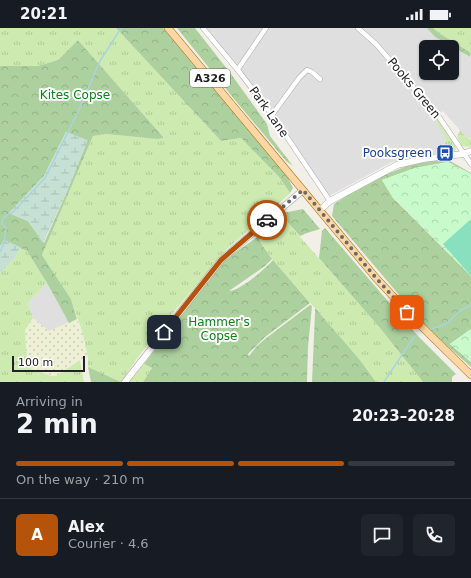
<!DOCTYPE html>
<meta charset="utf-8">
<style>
body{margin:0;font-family:"DejaVu Sans",sans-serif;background:#20242c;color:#f1f3f6;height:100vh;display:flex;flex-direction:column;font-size:15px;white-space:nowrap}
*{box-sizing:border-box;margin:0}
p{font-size:13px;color:#9ea1a6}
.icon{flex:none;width:22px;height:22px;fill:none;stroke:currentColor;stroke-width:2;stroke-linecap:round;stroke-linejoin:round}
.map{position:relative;height:354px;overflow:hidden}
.details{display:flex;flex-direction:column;background:#171b24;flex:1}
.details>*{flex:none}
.tools{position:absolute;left:419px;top:12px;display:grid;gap:8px}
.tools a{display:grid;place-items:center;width:40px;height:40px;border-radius:6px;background:#171b24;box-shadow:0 1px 3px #0004;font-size:20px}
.scale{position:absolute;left:12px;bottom:10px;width:73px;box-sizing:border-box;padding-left:4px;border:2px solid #222;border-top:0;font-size:11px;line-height:14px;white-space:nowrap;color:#222;-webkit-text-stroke:3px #fff;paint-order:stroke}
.pin{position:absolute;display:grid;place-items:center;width:34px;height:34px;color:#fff;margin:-17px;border-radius:8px;box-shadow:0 2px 6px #0006}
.courier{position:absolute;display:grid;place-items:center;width:40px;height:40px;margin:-20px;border:3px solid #b45309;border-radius:50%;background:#fff;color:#222;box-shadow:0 1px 5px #0007}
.head em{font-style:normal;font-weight:800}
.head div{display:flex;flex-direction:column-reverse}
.head{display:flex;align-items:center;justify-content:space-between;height:68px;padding:0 16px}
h1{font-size:26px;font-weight:800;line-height:30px}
.bar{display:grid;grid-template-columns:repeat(4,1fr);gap:6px 4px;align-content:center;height:48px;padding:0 16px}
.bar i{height:5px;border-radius:3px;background:#363941}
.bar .selected{background:#b45309}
.bar p{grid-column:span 4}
.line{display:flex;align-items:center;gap:10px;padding:0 16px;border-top:1px solid #363941}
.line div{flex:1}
.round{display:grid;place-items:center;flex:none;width:42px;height:42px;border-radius:6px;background:#20242c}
.status{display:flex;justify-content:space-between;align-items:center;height:28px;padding:0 20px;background:#171b24;direction:ltr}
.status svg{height:11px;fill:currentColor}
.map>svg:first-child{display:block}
.residential{fill:#e0dfdf}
.farmland{fill:url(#farmland-dots)}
.grass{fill:url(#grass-tufts)}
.forest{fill:url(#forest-crowns);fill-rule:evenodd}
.wetland{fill:url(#wetland-marsh)}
.park{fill:url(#park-crowns)}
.pitch{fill:#88e0be}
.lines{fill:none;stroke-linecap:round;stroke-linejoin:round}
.stream{stroke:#aad3df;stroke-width:1.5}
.minor-casing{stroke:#a9a9a9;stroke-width:5.5}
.tertiary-casing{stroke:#a9a9a9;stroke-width:7}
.primary-casing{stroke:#a06b00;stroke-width:8}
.minor{stroke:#fff;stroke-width:4.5}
.tertiary{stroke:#fff;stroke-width:6}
.primary{stroke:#fcd6a4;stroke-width:7}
.done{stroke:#6b6a68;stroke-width:4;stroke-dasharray:0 7.2}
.route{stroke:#b45309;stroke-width:5}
.labels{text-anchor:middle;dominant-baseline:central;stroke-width:4;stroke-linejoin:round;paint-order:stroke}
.shield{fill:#fff;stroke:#646464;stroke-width:1}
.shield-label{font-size:11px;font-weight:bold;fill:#222}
.street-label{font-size:12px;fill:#222;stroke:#fff}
.park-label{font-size:12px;fill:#0c8416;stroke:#fff}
.transit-label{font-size:12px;fill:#164399;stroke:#fff;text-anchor:end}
</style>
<div class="status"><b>20:21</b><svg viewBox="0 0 49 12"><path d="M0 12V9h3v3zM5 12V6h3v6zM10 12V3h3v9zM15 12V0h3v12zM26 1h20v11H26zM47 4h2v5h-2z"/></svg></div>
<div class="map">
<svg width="471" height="354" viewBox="0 0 471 354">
<defs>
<pattern id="farmland-dots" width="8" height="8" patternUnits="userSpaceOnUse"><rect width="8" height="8" fill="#eef0d5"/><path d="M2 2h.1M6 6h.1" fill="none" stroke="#ccceb7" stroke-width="1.8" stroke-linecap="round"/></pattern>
<pattern id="grass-tufts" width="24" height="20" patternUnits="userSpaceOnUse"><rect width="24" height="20" fill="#cdebb0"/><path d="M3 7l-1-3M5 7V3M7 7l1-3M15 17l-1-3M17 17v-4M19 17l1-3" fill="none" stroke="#b0c997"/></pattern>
<pattern id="forest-crowns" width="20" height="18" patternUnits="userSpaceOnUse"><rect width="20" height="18" fill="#add19e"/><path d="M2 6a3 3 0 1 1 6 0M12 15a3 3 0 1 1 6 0" fill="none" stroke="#95b388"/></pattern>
<pattern id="wetland-marsh" width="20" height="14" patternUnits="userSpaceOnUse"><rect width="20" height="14" fill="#c6e0d4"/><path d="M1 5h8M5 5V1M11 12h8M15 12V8" fill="none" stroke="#aac0b6"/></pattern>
<pattern id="park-crowns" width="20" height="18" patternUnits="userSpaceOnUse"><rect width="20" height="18" fill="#c8facc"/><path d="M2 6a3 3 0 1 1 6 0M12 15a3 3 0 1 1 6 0" fill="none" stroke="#acd6af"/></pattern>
</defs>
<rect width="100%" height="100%" fill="#f2efe9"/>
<!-- residential -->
<g class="residential">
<path d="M205 0H427L435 9 452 19H426V45H452V19L471 30V111L466 109 443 83 434 89 446 110 441 125 392 134 329 168 242 45Z"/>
<path d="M47 255 69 295 49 303 33 290 28 275Z"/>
</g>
<!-- farmland -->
<path class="farmland" d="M33 290 49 303 77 291 83 306 88 330 80 332 57 348H51L27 339 25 302Z"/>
<!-- grass -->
<g class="grass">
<path d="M0 0H116L221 113 241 110 280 150 290 165 286 169 227 221 171 287 138 329 121 354 88 339V330L83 306 71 271 42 227 93 108 106 106 157 111 164 110 78 12 58 32 38 38H0Z"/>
<path d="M433 0H471V25L439 5Z"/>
<path d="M435 88 454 115 456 120 455 124 441 125 446 110 435 92 434 89Z"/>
<path d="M460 102 466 109 471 111V119L462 118 457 109Z"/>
<path d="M281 187 380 300 423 354H376L360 332 273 232 260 214 259 208Z"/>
<path d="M20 219 27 223 47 255 28 275 33 290 25 302 27 339 51 348H56L80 332 84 354H0V245L16 229Z"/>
<path d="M144 336 152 340 143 354H129Z"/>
</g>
<!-- forest -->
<g class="forest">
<path d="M116 0H163L287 148 293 160 290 165 280 150 241 110 221 113Z"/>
<path d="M177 0H195L231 46 267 96 270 108 293 138 286 133 234 71Z"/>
<path d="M427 0H433L439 5 471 25 470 29 435 9Z"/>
<path d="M78 12 164 110 157 111 106 106 93 108 42 227 71 271 77 291 69 295 47 255 27 223 4 212 0 219V38H38L58 32ZM66 104 87 113 66 166 44 215 28 193 9 185 44 148Z"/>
<path d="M445 130 471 145V146L448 134 415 140 382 152 393 170 471 248V301L450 316 471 334V339L429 302 332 188 334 176 369 153 407 138Z"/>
<path d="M303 181 320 201 307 205 300 208 281 187 283 185Z"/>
<path d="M325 200 417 307 456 346 452 349V354H423L380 300 319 230 322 203Z"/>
<path d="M259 208 260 214 272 231 265 238 229 263C240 263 266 240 273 232L310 275 265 309 248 326 249 328 256 319 265 311 310 277 312 278 308 319 307 354H143L152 340 144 336 223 233Z"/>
<path d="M315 280 360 332 376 354H312L315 285Z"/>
<path d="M88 339 121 354H91Z"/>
</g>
<!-- wetland -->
<g class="wetland">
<path d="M66 104 88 112 66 166 43 215 28 193 9 185 44 148Z"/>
<path d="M4 212 20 219 16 229 0 245V219Z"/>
</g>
<!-- park -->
<g class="park">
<path d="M448 134 471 146V248L393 169 382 152 415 140Z"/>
<path d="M471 301V334L450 316Z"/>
</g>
<!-- pitch -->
<path class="pitch" d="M471 191V248L443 216Z"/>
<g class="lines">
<!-- stream -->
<g class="stream">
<path d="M0 224 4 215 6 200 2 196V193L4 189 13 184 45 150 78 84 100 33 121 0"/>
<path d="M429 302 446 296 461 282 471 277"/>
<path d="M384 354 414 309 417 307"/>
</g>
<defs>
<g id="minor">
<path d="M203 0 241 46 272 87 330 173"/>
<path d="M358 0 376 16 439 89 471 136"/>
<path d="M238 41 266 0"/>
<path d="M272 87 299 50 307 42 312 44 320 51"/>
</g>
<g id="tertiary">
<path d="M320 182 330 173 397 137 423 131 463 126 471 123"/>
<path d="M125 354 221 232 303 162"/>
</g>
<path id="primary" d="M168 0 376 250 418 295 471 347"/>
</defs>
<!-- minor casing -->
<use href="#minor" class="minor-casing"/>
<!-- tertiary casing -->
<use href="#tertiary" class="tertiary-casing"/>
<!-- primary casing -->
<use href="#primary" class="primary-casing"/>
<!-- minor -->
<use href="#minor" class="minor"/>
<!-- tertiary -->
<use href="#tertiary" class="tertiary"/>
<!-- primary -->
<use href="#primary" class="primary"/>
</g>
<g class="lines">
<!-- done -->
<path class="done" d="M267 192 303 162 376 250 407 284"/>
<!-- route -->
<path class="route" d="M164 304 221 232 267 192"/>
</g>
<!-- icons -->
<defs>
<symbol id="bus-square" viewBox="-11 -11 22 22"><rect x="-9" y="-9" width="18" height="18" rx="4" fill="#1a4fb4" stroke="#fff"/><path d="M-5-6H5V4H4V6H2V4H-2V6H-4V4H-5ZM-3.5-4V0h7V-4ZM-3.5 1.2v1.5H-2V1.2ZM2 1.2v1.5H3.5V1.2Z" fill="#fff"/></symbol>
</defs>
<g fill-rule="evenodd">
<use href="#bus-square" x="435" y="115" width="20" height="20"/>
</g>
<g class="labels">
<!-- shield labels -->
<rect class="shield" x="190" y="41" width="40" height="18" rx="3"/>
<g class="shield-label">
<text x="210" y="50">A326</text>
</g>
<!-- street labels -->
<g class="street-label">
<text transform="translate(414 60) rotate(50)">Pooks Green</text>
<text transform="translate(269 84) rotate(55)">Park Lane</text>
</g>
<!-- park labels -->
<g class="park-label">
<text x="75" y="67">Kites Copse</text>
<text x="219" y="294">Hammer's<tspan x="219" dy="14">Copse</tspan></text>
</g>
<!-- transit labels -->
<g class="transit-label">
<text x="432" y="125">Pooksgreen</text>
</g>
</g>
</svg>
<div class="tools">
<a><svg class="icon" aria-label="locate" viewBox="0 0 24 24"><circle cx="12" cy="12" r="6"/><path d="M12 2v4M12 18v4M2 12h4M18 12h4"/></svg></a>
</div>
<div class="scale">100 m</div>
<div class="pin" style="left:407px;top:284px;background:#ea580c"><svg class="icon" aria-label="bag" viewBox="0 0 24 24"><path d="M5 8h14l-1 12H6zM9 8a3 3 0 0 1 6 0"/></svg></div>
<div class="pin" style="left:164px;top:304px;background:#1f2937"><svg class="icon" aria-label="home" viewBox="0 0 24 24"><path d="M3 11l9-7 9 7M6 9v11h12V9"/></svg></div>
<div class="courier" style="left:267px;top:192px"><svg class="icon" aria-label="car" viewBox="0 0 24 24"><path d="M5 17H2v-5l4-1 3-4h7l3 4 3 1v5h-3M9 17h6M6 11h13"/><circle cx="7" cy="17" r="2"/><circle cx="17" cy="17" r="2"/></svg></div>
</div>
<section class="details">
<div class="head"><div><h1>2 min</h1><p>Arriving in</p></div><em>20:23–20:28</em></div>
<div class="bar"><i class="selected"></i><i class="selected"></i><i class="selected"></i><i></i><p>On the way · 210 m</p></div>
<div class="line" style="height:72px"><b class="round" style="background:#b45309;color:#fff">A</b><div><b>Alex</b><p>Courier · 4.6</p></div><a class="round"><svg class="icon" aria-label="chat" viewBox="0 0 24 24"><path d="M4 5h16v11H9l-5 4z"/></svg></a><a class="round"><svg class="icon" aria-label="phone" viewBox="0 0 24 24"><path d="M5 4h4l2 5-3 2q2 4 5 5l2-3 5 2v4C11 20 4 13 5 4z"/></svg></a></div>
</section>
